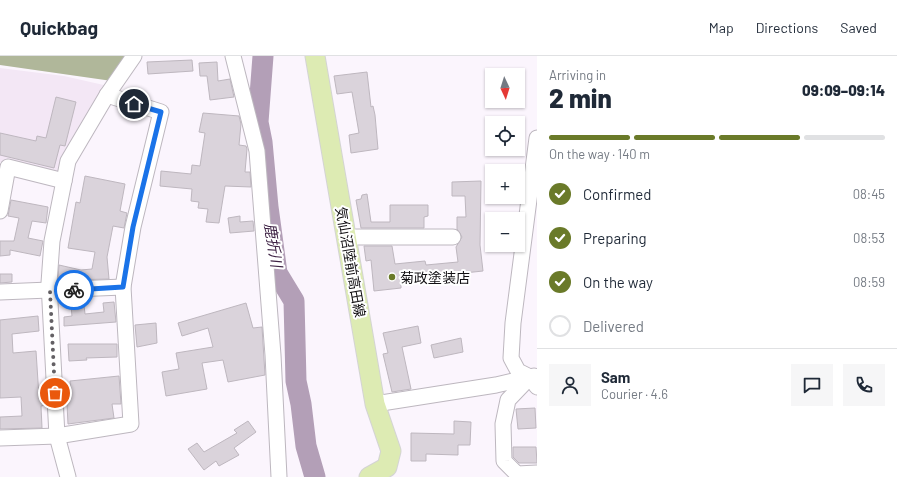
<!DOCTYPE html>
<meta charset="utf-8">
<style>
body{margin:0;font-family:Barlow,"Noto Sans JP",sans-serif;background:#f6f6f7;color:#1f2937;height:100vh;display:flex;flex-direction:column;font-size:15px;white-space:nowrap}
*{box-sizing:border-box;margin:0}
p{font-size:13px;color:#747a83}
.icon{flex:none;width:22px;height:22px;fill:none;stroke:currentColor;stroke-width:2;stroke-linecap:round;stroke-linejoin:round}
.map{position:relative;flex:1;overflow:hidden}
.side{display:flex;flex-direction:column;background:#fff;width:360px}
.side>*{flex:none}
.needle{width:26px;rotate:176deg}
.fabs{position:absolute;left:485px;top:12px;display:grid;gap:8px}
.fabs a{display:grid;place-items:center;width:40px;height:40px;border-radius:0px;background:#fff;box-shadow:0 1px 3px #0004;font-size:20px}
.pin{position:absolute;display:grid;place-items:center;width:34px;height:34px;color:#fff;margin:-17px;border:2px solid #fff;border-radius:50%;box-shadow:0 1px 4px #0007}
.courier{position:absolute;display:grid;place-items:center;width:40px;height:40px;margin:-20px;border:3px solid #1a73e8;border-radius:50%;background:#fff;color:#222;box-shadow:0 1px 5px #0007}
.summary em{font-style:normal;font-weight:800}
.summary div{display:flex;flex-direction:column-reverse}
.summary{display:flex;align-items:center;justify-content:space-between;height:68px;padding:0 12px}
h1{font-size:26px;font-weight:800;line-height:30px}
.bar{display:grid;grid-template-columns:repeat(4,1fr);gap:6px 4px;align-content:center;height:48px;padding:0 12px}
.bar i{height:5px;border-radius:3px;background:#e0e1e3}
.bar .active{background:#6a7a29}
.bar p{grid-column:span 4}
.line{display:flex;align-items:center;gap:10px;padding:0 12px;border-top:1px solid #e0e1e3}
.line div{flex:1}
.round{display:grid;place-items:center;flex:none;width:42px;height:42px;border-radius:0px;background:#f6f6f7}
ol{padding:0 12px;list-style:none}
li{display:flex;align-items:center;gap:12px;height:44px}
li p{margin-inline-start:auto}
li .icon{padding:4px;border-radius:50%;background:#6a7a29;color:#fff;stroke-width:4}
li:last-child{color:#747a83}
li i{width:22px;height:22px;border:2px solid #e0e1e3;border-radius:50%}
header{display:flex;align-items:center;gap:24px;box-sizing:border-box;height:56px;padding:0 20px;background:#fff;border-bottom:1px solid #e0e1e3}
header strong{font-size:19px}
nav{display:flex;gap:22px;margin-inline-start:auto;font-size:14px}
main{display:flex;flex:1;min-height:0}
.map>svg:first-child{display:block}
.built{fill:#f3e7f5}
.forest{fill:#b0b79a}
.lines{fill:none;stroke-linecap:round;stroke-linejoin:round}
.river{stroke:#b39fb7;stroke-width:21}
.building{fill:#dad3db;stroke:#beb7bf}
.minor-casing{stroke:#bdb7bf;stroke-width:17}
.major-casing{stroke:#d4d4d4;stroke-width:21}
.minor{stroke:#fff;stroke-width:15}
.major{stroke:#ddebb3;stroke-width:19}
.done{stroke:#636064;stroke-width:4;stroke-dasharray:0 7.2}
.route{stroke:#1a73e8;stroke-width:5}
.poi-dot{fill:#6a7a29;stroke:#fff;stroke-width:1.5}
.labels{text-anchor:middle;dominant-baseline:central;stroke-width:4;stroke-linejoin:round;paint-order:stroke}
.street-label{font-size:14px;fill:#110f12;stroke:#fff}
.poi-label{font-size:14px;fill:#110f12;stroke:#fff;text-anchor:start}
.water-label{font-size:15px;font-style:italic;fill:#3e2244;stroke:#fff}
</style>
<header>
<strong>Quickbag</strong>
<nav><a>Map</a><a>Directions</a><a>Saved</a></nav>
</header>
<main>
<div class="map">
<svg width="537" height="421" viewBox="0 0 537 421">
<rect width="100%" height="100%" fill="#fbf5fd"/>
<!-- built -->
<path class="built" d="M0 12 64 20 108 30 57 119 0 106Z"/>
<!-- forest -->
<path class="forest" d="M0 0H126L112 25 0 9Z"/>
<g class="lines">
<!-- river -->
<path class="river" d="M263 0 258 66 262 86 268 151 277 217 294 245 296 325 301 348 306 390 315 421"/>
</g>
<!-- building -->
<g class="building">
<path d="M192 4 193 15 148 18 147 6Z"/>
<path d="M217 6 218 25 230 23 234 41 210 44 207 20H200L199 7Z"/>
<path d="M367 16 371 51 373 50 375 59 378 93 351 97 349 79 359 77 352 36 337 38 334 20Z"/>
<path d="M56 41 76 46 65 90 60 89 54 112 0 99V77L36 85 37 80 46 82Z"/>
<path d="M203 57 239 60 241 68 239 89 246 90 247 93 245 116H250L251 131 225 130 219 167 206 166 208 153 198 152 199 146 191 145 192 133 160 130 161 115 191 118 192 109 200 110 205 77 199 76Z"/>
<path d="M85 120 125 128 120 155 127 157 124 172 113 170 107 201 109 223 67 224 58 223 59 209 81 214 92 213 95 196 68 192 76 146 80 147Z"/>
<path d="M481 125 480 189 483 215 427 221 428 225 401 228V232L374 235 371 204 366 205 364 190H392L395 208 425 205 426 209 458 206 456 191 462 181 457 173V161H466L465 140H452V126Z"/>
<path d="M367 138 371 166H390V149H428V160L424 161V172H361L356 144 361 143 362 139Z"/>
<path d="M11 144 48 151 46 167 32 165 28 182 43 185 40 200 10 194V199L0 200V185H14L19 162 8 160Z"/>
<path d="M240 160V166L253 165 254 175 230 177 228 162Z"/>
<path d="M0 218H12V226L0 227Z"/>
<path d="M114 246 116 266 64 270V261L72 260 71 250 84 249 85 258 104 256 103 247Z"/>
<path d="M246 247 253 272 262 271 265 319 228 326 223 304 202 307 207 333 166 340 162 316 179 313 176 297 213 291 208 272 182 280 178 267Z"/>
<path d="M38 260 39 275 12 278 13 297 36 295 39 341 46 340V349L41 350 42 372 0 373V361L22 360 21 341 0 342V264Z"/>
<path d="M156 267 157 287 137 291 135 269Z"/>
<path d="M418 270 421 287 402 291 411 333 392 336 383 298 388 297 383 277Z"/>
<path d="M461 282 463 296 434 302 431 289Z"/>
<path d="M68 288H117V301L86 302 87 304 69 305Z"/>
<path d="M119 320 121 348H112L114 362 68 368 67 348H64V337L71 336 70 325Z"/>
<path d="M535 352 536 372 518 373 516 353Z"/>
<path d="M248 365 256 376 234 392 239 399 219 410 216 405 204 414 188 393 197 387 204 396 237 377 234 374Z"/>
<path d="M454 365 471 366 470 389H458V399L426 398V405H411V377L454 378Z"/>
<path d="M513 391H536L537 407H519L513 401Z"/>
</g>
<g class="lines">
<defs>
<g id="minor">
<path d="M233 0 257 95 273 299 279 421"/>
<path d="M0 155 8 111 64 125"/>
<path d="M346 181H453"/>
<path d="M0 236 123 231"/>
<path d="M530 321 518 315 511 302 513 267 537 82"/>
<path d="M537 331 530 321 508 344 503 368 504 405 517 418 537 417"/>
<path d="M375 348 496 329 534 320"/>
<path d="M0 382 57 380 131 368 123 231 133 171 161 56 107 39"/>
<path d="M68 421 57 380 49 227 52 185 68 105 107 39 134 0"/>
</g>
<path id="major" d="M315 0 375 348 391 395 387 411 369 421"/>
</defs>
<!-- minor casing -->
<use href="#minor" class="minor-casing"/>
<!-- major casing -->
<use href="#major" class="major-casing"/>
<!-- minor -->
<use href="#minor" class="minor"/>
<!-- major -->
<use href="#major" class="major"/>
</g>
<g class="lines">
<!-- done -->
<path class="done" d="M55 337 50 235 74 234"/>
<!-- route -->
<path class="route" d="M74 234 123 231 133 171 161 56 134 48"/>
</g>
<!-- markers -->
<circle class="poi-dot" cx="392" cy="221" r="4"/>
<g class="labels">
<!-- street labels -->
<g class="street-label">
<text transform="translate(351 206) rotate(80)">気仙沼陸前高田線</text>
</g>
<!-- poi labels -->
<g class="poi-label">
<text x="400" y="221">菊政塗装店</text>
</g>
<!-- water labels -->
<g class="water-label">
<text transform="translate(274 189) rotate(81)">鹿折川</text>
</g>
</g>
</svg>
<div class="fabs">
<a><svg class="needle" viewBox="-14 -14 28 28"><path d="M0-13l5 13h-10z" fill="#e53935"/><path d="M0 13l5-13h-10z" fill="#747a83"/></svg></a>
<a><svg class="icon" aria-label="locate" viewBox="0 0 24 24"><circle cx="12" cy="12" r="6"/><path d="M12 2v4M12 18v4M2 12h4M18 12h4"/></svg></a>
<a>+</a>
<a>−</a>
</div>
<div class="pin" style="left:55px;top:337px;background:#ea580c"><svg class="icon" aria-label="bag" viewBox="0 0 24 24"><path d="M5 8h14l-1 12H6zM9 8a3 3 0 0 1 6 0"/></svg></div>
<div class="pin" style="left:134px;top:48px;background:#1f2937"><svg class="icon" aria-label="home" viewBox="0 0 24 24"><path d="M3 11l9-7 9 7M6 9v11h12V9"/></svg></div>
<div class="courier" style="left:74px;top:234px"><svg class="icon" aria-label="bike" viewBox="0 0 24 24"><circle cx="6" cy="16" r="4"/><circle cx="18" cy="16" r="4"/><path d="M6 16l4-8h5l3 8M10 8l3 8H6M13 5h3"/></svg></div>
</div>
<section class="side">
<div class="summary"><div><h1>2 min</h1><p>Arriving in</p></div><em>09:09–09:14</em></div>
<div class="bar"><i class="active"></i><i class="active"></i><i class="active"></i><i></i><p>On the way · 140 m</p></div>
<ol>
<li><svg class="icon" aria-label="check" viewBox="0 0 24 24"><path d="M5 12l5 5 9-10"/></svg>Confirmed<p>08:45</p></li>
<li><svg class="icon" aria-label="check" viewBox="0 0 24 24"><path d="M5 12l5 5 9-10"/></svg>Preparing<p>08:53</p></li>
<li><svg class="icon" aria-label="check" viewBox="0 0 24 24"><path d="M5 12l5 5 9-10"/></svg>On the way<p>08:59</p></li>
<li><i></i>Delivered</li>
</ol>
<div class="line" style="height:72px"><a class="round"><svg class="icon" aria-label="person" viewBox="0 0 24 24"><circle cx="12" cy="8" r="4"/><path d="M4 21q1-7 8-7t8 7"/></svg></a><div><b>Sam</b><p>Courier · 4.6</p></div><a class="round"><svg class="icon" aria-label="chat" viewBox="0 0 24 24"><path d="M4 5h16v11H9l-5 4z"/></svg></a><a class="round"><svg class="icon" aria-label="phone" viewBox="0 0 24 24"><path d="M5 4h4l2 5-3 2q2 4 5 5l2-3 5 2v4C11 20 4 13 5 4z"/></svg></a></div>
</section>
</main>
